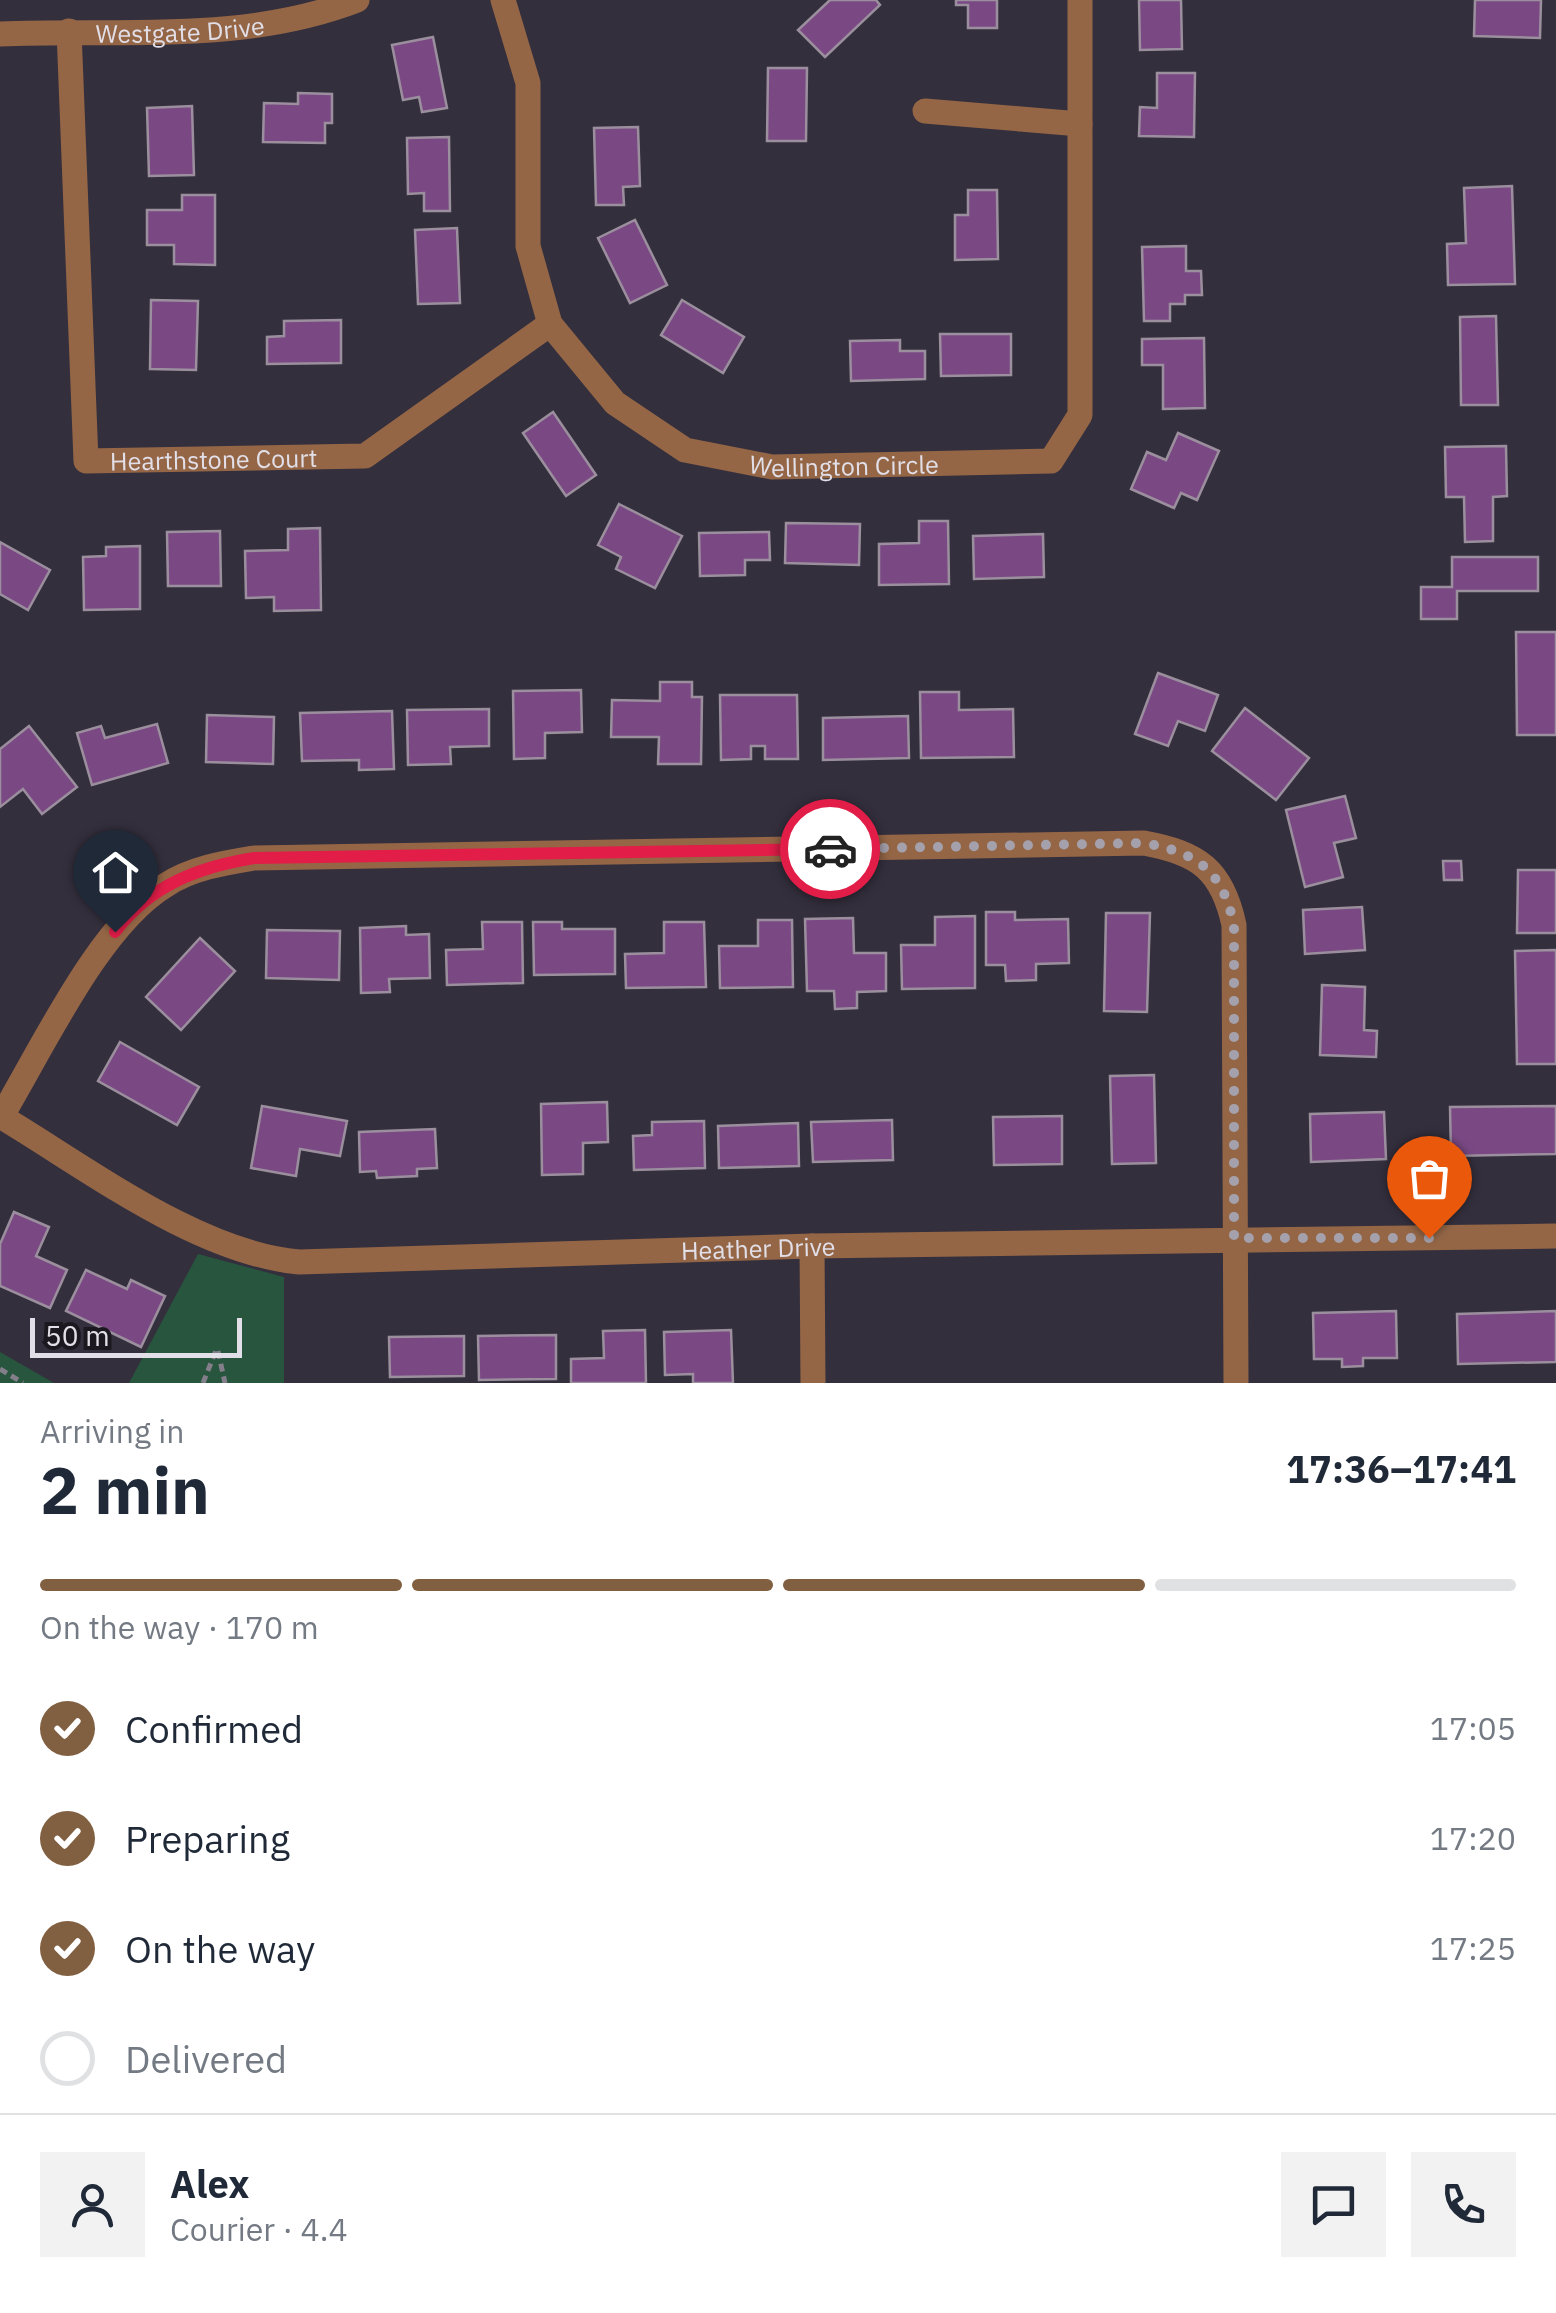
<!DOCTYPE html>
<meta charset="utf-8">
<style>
body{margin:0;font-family:"IBM Plex Sans",sans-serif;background:#f2f2f3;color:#1f2937;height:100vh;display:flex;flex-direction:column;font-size:38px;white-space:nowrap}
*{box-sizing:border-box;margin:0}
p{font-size:32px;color:#747a83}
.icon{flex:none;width:55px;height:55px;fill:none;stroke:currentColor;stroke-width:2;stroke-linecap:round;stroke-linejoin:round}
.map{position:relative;height:1383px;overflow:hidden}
.sheet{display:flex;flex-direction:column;background:#fff;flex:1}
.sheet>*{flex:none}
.scale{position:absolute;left:30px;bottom:25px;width:212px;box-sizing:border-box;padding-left:10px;border:5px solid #e2dfe8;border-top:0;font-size:28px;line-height:35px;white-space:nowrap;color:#e2dfe8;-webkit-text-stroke:8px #1b181f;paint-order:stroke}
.pin{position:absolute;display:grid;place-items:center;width:85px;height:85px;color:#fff;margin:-102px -42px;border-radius:50% 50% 50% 0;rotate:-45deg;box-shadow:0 0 10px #0007}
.pin .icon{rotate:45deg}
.courier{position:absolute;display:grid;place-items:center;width:100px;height:100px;margin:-50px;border:8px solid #e11d48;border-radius:50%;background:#fff;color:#222;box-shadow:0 2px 12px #0007}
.overview em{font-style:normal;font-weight:700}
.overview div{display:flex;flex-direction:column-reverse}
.overview{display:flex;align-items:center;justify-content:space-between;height:170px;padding:0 40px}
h1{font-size:65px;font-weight:700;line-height:75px}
.bar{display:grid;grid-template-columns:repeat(4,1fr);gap:15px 10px;align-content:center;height:120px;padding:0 40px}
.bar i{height:12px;border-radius:8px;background:#e0e1e3}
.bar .selected{background:#815f41}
.bar p{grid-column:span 4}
.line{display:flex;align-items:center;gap:25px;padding:0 40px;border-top:2px solid #e0e1e3}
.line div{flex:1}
.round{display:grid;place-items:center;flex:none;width:105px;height:105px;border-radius:0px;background:#f2f2f3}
ol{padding:0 40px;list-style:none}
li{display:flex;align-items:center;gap:30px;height:110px}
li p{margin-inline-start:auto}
li .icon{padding:10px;border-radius:50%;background:#815f41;color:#fff;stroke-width:4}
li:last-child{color:#747a83}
li i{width:55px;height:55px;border:5px solid #e0e1e3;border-radius:50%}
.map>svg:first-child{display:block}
.green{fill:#27553d}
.building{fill:#7a4984;stroke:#9b8f9e;stroke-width:2.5}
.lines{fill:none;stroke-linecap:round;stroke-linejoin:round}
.path{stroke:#827e8a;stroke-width:5;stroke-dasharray:8 5;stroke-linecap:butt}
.minor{stroke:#946646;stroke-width:25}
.done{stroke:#a5a1ac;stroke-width:10;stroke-dasharray:0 18}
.route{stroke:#e11d48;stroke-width:12}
.labels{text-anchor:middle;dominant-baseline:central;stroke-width:9;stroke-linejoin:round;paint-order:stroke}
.street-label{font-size:25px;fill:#e2dfe8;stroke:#1b181f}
</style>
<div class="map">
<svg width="1556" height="1383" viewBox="0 0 1556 1383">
<rect width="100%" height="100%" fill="#342f3d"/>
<!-- green -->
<g class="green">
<path d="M198 1254 284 1277V1383H129Z"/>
<path d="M0 1352 54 1383H0Z"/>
</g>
<!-- building -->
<g class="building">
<path d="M830 0H876L880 5 825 57 798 30Z"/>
<path d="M956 0H997V28H968V5H956Z"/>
<path d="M1139 0H1181L1182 49 1140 50Z"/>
<path d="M1475 0H1541L1540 38 1474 36Z"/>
<path d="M433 37 447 108 422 112 419 97 403 100 392 45Z"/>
<path d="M768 68H807L806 141H767Z"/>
<path d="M1157 73H1195L1194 137 1139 136 1140 107 1157 108Z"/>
<path d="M298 93 332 94V123H325V143L263 142 264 103 298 104Z"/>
<path d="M192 106 194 175 149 176 147 108Z"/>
<path d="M638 127 640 186 623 187 624 205H596L594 128Z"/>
<path d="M449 137 450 211H424V193L408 194 407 138Z"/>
<path d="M1512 186 1515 284 1448 285 1447 244 1466 243 1464 188Z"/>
<path d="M968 190H997L998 259 955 260V215H968Z"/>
<path d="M182 195H215V265L174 264V245H147V210H182Z"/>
<path d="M635 220 667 285 630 303 598 238Z"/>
<path d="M457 228 460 303 418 304 415 230Z"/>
<path d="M1186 246V271H1201L1202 295H1185V304H1170V321H1144L1142 247Z"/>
<path d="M151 300 198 301 196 370 150 369Z"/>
<path d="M682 300 744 337 723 373 661 335Z"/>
<path d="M1496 316 1498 405H1461L1460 317Z"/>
<path d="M341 320V363L267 364V337L284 336V321Z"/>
<path d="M940 334H1011V375L941 376Z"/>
<path d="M1204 338 1205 408 1163 409V365H1142V339Z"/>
<path d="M900 340V351H925V379L851 381 850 341Z"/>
<path d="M553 412 596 475 566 496 523 433Z"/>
<path d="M1178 433 1219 451 1197 500 1181 493 1174 508 1131 489 1147 452 1166 460Z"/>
<path d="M1506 446 1507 496 1493 497V541L1465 542 1464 497H1446L1445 447Z"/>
<path d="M619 504 682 536 655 588 616 569 621 557 598 545Z"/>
<path d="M919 521H948L949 584 879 585V544L919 543Z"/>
<path d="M786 523 860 524 859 565 785 563Z"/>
<path d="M320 528 321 610 274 611V597L246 598 245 551 288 550V529Z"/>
<path d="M220 531 221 586H168L167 532Z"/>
<path d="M769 532 770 560H745V575L700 576 699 533Z"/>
<path d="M1043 534 1044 577 974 579 973 536Z"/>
<path d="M0 542 50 570 28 610 0 594Z"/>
<path d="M140 546V609L84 610 83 557 106 556V547Z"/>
<path d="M1452 557H1538V591H1457V619H1421V587H1452Z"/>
<path d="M1516 632H1556V735H1517Z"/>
<path d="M1158 673 1218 695 1205 731 1178 721 1168 746 1135 734Z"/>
<path d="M660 682H692V697H702L701 764H658L659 737H611L612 700 660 701Z"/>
<path d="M581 690 582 732 545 733V758L514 759 513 691Z"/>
<path d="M920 692H959V710L1013 709 1014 757 921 758Z"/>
<path d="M720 695H797L798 759H765V746H751V759L721 760Z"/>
<path d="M1245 708 1309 758 1276 800 1212 751Z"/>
<path d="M489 709V746L450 747 451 764 408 765 407 710Z"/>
<path d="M392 711 394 769 359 770V760L302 761 300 713Z"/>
<path d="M207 715 274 717 273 764 206 762Z"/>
<path d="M908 716 909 758 823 760V718Z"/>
<path d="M157 724 168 763 92 785 77 733 101 726 105 738Z"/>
<path d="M29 726 77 787 42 814 23 789 0 807V749Z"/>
<path d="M1345 796 1356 838 1334 843 1343 877 1305 887 1286 810Z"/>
<path d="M1443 861H1461L1462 880H1444Z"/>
<path d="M1518 870H1556V933H1517Z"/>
<path d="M1362 907 1365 950 1305 954 1303 910Z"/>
<path d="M986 912H1015V920L1068 919 1069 963 1036 964V980L1006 981 1005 965H986Z"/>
<path d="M1106 913H1150L1147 1012 1104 1011Z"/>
<path d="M975 916V988L902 989 901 945H935V917Z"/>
<path d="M853 918 854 953H886V991L857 992V1008L835 1009 834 991H807L805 919Z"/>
<path d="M758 920H792L793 987 720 988 719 946H758Z"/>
<path d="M482 922H522L523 983 447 985 446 950 483 949Z"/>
<path d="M533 922H562V929H615V974L534 975Z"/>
<path d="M664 922H704L706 987 626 988 625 954 664 953Z"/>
<path d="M406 926V935L429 934 430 978 389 979 390 992 361 993 360 928Z"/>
<path d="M267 930 340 931 339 980 266 978Z"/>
<path d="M200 938 235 971 181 1030 146 997Z"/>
<path d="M1556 950V1064H1517L1515 951Z"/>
<path d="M1322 985 1365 987 1364 1030 1377 1031 1376 1057 1320 1055Z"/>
<path d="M120 1042 199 1087 177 1125 98 1081Z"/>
<path d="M1154 1075 1156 1163 1112 1164 1110 1076Z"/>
<path d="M607 1102 608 1142 583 1143V1174L542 1175 541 1104Z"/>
<path d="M262 1106 347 1121 340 1156 300 1149 296 1176 251 1168Z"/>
<path d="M1556 1106V1154L1451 1156 1450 1107Z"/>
<path d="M1384 1112 1386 1159 1311 1162 1310 1114Z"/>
<path d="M1062 1116V1164L994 1165 993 1117Z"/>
<path d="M892 1120 893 1160 813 1162 811 1122Z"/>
<path d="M704 1121 705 1168 634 1170 633 1136 652 1135V1122Z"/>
<path d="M798 1123 799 1166 719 1168 718 1126Z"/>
<path d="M435 1129 437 1168 417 1169V1176L377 1178 376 1171 360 1172 359 1132Z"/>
<path d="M14 1212 49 1227 36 1256 67 1270 50 1308 0 1286V1244Z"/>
<path d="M86 1270 127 1289 131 1280 165 1296 141 1347 66 1311Z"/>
<path d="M1396 1311 1397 1358H1363V1366L1342 1367V1359H1314L1313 1313Z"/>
<path d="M1556 1311V1362L1458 1364 1457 1314Z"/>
<path d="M645 1330 646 1383H571V1359L604 1358 603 1331Z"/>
<path d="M731 1330 733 1383H693V1374L665 1375 664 1332Z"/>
<path d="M556 1335V1379L479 1380 478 1336Z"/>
<path d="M464 1336V1376L390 1377 389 1337Z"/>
</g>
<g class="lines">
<!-- path -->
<g class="path">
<path d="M218 1351 225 1383"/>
<path d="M0 1369 23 1383"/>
<path d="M203 1383 217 1348"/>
</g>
<!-- minor -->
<g class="minor">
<path id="s1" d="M503 0 528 83V246L550 324 615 403 685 450 772 467 1051 461 1080 415V0"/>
<path id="s2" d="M69 31 86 461 365 456 550 324"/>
<path id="s3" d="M0 34C120 29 243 44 357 0"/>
<path d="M925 111 1080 124"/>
<path id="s4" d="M0 1116C87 1168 198 1253 299 1262L812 1246 1556 1236"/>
<path d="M1 1117C42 1049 99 925 166 885 192 868 224 863 254 858L1144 843C1198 853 1222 869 1234 925L1236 1383"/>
<path d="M812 1246 813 1383"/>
</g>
</g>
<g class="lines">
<!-- done -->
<path class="done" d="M830 849 1144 843C1198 853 1222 870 1234 925V1238H1429"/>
<!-- route -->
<path class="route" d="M115 932C150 885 199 867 254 858L830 849"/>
</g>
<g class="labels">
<!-- street labels -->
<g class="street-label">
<text stroke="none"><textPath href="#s3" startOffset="180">Westgate Drive</textPath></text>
<text stroke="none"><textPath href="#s2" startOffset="558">Hearthstone Court</textPath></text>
<text stroke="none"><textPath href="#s1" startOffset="678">Wellington Circle</textPath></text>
<text stroke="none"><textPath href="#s4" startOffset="795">Heather Drive</textPath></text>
</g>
</g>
</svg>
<div class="scale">50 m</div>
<div class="pin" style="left:1429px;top:1238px;background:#ea580c"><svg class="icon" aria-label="bag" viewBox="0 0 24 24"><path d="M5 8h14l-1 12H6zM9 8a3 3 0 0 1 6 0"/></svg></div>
<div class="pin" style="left:115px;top:932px;background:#1f2937"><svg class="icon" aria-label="home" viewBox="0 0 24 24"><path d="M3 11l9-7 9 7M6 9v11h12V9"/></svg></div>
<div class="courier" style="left:830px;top:849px"><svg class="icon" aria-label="car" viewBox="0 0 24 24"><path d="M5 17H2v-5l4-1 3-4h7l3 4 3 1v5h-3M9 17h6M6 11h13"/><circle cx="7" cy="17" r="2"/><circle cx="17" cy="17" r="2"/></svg></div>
</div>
<section class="sheet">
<div class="overview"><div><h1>2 min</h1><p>Arriving in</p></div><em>17:36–17:41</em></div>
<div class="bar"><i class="selected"></i><i class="selected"></i><i class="selected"></i><i></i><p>On the way · 170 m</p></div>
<ol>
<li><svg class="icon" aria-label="check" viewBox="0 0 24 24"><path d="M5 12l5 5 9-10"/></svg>Confirmed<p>17:05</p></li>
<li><svg class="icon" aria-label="check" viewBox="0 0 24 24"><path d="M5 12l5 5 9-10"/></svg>Preparing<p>17:20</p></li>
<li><svg class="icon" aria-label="check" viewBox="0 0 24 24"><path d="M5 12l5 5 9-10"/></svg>On the way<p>17:25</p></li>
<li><i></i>Delivered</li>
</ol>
<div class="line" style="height:180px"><a class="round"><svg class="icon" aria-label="person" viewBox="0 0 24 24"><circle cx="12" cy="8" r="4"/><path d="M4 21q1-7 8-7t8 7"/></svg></a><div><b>Alex</b><p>Courier · 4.4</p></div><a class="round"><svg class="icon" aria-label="chat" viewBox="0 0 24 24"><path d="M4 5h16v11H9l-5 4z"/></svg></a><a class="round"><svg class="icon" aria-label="phone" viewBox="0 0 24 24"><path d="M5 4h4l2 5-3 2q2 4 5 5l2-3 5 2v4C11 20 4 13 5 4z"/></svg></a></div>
</section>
